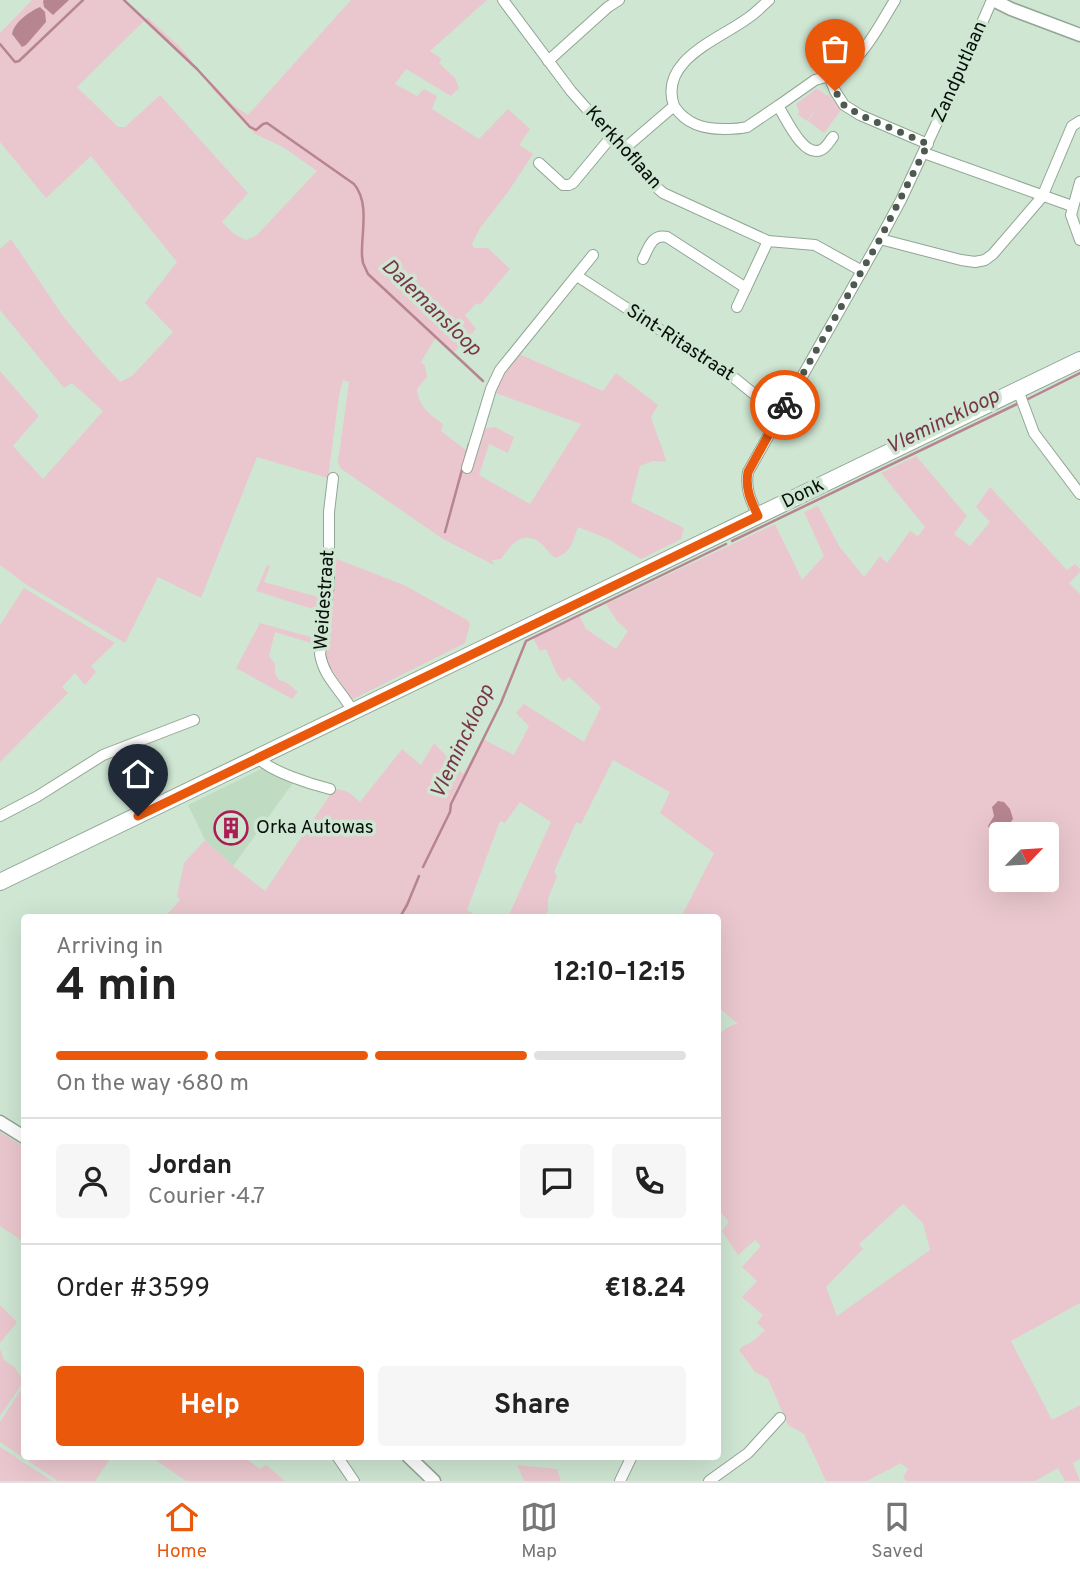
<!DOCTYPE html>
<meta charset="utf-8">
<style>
body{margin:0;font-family:Overpass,sans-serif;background:#f6f6f6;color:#222;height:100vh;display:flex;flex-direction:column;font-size:26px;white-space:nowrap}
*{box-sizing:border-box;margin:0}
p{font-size:23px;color:#767676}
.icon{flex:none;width:38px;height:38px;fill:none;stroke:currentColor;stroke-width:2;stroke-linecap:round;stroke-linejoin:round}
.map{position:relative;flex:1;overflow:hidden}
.details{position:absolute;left:21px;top:914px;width:700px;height:546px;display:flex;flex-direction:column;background:#fff;border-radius:7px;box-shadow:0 7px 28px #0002}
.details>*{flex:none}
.needle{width:46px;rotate:65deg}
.controls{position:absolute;left:989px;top:822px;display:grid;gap:14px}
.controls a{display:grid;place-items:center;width:70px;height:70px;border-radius:7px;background:#fff;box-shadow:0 7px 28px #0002;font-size:35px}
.pin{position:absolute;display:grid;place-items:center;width:60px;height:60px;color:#fff;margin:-72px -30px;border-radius:50% 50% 50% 0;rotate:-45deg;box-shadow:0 0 7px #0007}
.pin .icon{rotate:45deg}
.courier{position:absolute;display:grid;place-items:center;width:70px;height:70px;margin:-35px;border:5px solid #ea580c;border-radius:50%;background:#fff;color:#222;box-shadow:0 2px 9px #0007}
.summary em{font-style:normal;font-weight:700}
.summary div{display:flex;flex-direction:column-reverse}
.summary{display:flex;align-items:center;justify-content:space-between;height:119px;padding:0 35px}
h1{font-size:46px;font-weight:700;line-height:52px}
.bar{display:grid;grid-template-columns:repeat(4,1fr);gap:10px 7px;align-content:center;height:84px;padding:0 35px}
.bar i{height:9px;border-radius:5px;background:#e0e0e0}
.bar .current{background:#ea580c}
.bar p{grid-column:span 4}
.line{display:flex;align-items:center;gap:18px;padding:0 35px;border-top:2px solid #e0e0e0}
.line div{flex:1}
.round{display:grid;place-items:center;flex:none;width:74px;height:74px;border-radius:7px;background:#f6f6f6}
.primary-button{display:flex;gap:14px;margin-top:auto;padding:14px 35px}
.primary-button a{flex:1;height:80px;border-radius:7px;background:#ea580c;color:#fff;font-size:28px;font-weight:700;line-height:80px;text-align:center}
.primary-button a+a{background:#f6f6f6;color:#222}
.menu{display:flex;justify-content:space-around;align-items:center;height:98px;border-top:2px solid #e0e0e0;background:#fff;font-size:19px;color:#767676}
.menu a{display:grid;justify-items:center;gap:4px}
.menu .current{color:#ea580c}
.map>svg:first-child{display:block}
.built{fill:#bfdcc3}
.green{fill:#eac7ce;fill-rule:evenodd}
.water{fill:#b68590}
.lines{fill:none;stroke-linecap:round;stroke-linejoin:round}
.stream{stroke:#b68590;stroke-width:2.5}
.minor-casing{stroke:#91a694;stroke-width:12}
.tertiary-casing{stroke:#91a694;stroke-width:15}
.primary-casing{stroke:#91a694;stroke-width:18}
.minor{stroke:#fff;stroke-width:10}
.tertiary{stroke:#fff;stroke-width:12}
.primary{stroke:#fff;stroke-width:16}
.done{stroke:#4d5a50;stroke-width:7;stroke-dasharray:0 12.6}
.route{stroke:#ea580c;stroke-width:9}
.labels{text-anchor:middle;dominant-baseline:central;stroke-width:7;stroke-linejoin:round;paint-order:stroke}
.street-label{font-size:19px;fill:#070f09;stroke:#cfe6d3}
.poi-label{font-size:19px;fill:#070f09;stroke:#cfe6d3;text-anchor:start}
.water-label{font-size:21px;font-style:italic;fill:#773749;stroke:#cfe6d3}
</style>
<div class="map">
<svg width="1080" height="1481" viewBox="0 0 1080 1481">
<rect width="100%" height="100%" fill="#cfe6d3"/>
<!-- built -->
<path class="built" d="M263 768 293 783 233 866 205 840 188 805Z"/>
<!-- green -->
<g class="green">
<path d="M32 0H122L144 21 147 17 180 47 192 61 189 63 144 21 77 87 118 127H125L160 95 248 193 222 222 234 234 246 240 257 235 317 171 283 147 255 134 212 89 215 86 233 105 248 115 351 0H487L430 51 442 59 439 63 455 78 459 88 451 96 406 69 395 84 417 96 424 89 437 96 432 109 479 139 508 109 530 129 519 145 533 154 508 192 480 228 472 244 474 248H488L510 269 480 305 477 303 465 315 476 329 454 352 436 337 421 362 425 366 427 377 417 389C419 407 429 414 443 424L441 431 471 454 481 429 495 427 514 437 508 453 489 444 479 475 530 504 581 424 493 392 494 386 517 353 603 391 616 373 658 405 651 417C655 432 663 446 666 462L653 461 640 466 631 502 684 528 681 539 641 559 608 539 578 527C572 543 572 552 555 558 549 553 544 545 538 541 519 531 510 547 501 559L492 560 494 565 443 539 340 468 338 462 349 382 343 380 339 395 328 478 257 457 201 598 158 577 125 643 27 585 0 565V371L39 416 13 446 43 479 103 411 72 383 64 388 0 310V249L11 239 63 316 97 357 120 382 132 376 173 332 145 303 177 262 91 156 46 198 0 142V33Z"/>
<path d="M816 89 820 90 827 96 828 94 841 110 824 133 808 121 819 105 807 121 798 115 799 111 796 104Z"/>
<path d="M916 456 967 516 954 534 970 546 990 522 976 507 990 487 1067 570 1075 564 1080 569V572L1069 583 1080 594V1303L1011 1341 1052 1420 1080 1405V1459L1073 1463 1080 1481H1065L1058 1468 1035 1481H907L903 1478 908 1469 901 1463 867 1481H826L804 1434 788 1425 768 1379 755 1372 739 1350 743 1346 752 1342 765 1330 757 1323 763 1315 742 1297 757 1281 742 1267 761 1246 755 1240 738 1255 722 1231 729 1222 718 1209V1034L732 1025 738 1024 718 1007V917H681L714 853 660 813 670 792 613 760 581 824 576 822 554 872 557 876 548 899V910L545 917H508L551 822 520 802 505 823 500 821 467 910 479 917H165L180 900 177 896 184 863 205 840 233 866 265 891 334 789C347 789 351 794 360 802L402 749 421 765 434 743 463 774 483 739 514 755 529 726 516 713 524 704 584 742 601 707 569 677 563 682 556 672 546 649 540 651 533 638 579 615 586 629 616 649 628 631 617 621 606 604 775 524 802 580 824 556 804 512 818 506 839 546 864 577 880 556 887 563 910 531 918 536 925 527 881 473ZM1001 835H1046V880H1001ZM903 1204 923 1223 930 1250 837 1316 826 1287 863 1249 859 1244Z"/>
<path d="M334 558 404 585 467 620 470 624 465 643 351 700 328 674 323 652 332 601Z"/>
<path d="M267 565 270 566 264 582 322 598V612L256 591Z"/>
<path d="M24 588 115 643 91 666 96 672 85 685 75 673 62 687 68 693 0 762V625Z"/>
<path d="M260 623 318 639 317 645 275 632 269 656 275 664V674L279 680 286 682 298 692 292 699 236 668Z"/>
<path d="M0 1132 24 1147V1242L0 1226Z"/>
<path d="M0 1305 17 1322 0 1343Z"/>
<path d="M0 1349 4 1360 14 1367 24 1381 0 1416Z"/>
<path d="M24 1385V1456H112L95 1481H58L0 1442V1422Z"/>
<path d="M0 1447 52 1481H0Z"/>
<path d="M150 1456H242L260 1469 266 1465 285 1481H186Z"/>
<path d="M517 1465 557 1469 561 1481H524Z"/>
</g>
<!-- water -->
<g class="water">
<path d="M44 0H69L53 15 44 7 43 1Z"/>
<path d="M40 7 45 12 46 22 26 45 22 47 12 34C14 22 29 12 40 7Z"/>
<path d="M998 801 1004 802 1010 809 1013 819 1008 826 998 833 992 832 988 826 994 816 992 807Z"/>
</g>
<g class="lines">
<!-- stream -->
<g class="stream">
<path d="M124 0 197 69 250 127 256 130 263 124 267 123 354 184C370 203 361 233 362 256L363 263 368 274 483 381"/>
<path d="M0 44 15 62 19 61 83 0"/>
<path d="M1028 399 1080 373"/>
<path d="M445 532 469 444"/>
<path d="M732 541 1017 404"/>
<path d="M423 867 450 812 451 804 501 703 526 641 726 544"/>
<path d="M400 917 407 905 419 876"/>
</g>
<defs>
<g id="minor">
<path d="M503 0 571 91 654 185 663 193 768 241 815 245 862 271"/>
<path d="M548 61 608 7 619 0"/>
<path d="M829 76C862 63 877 29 895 0"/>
<path d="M674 106C686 124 703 129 724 129 732 129 739 129 747 127L778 106"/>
<path d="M833 137C829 142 826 148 821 150 803 158 786 118 778 106L815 80 829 76 835 91 844 105 860 115 928 144"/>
<path d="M624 149 674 106C658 60 720 39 748 18 756 13 762 6 769 0"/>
<path d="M924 153 1072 206"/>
<path d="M539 163 563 185H569L573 183 612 136"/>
<path d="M1080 182 1071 215 1080 240"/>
<path d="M880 239 961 260 975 262 985 260 993 254 1042 197 1072 126 1080 121"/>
<path d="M643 259C649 247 652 234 667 237L746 288"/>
<path d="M577 276 733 377 765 403 778 417"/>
<path d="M737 307 768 241"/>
<path d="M1018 390 1034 433 1080 494"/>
<path d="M467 468 491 389 500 370 593 255"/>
<path d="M333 478 329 512V584L320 654C324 679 342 690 353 712"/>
<path d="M758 516C751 501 745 489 748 472L880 239 901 200 961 71 992 0"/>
<path d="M258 758C272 772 310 784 330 789"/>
<path d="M0 816 38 796 103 755 194 720"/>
<path d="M337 1456 354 1481"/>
<path d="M620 1481 632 1456"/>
<path d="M709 1481 748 1453 780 1418"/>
</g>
<g id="tertiary">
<path d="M993 0 1011 9 1080 35"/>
<path d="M0 1122 24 1137"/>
<path d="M408 1456 434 1481"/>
</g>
<path id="primary" d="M0 882 1080 360"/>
</defs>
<!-- minor casing -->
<use href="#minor" class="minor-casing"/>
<!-- tertiary casing -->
<use href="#tertiary" class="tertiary-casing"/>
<!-- primary casing -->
<use href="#primary" class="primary-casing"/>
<!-- minor -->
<use href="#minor" class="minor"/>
<!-- tertiary -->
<use href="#tertiary" class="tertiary"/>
<!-- primary -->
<use href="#primary" class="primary"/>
</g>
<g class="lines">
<!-- done -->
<path class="done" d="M785 405 880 239 928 144 860 115 844 105 835 91"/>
<!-- route -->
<path class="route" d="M138 816 758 516C751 501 745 489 748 472L785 405"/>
</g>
<!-- icons -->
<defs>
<symbol id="building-ring" viewBox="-11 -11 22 22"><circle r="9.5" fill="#cfe6d3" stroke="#ac1d56" stroke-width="1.5"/><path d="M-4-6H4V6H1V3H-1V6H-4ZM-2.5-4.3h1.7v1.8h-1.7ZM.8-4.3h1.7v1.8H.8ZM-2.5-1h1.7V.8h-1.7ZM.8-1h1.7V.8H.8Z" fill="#ac1d56"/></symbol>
</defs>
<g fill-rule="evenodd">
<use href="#building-ring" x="212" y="809" width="38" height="38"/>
</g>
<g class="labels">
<!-- street labels -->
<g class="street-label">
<text transform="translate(960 72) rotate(-66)">Zandputlaan</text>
<text transform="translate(623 148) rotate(48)">Kerkhoflaan</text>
<text transform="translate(680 343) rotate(33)">Sint-Ritastraat</text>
<text transform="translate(803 494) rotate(-26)">Donk</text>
<text transform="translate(325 600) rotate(-86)">Weidestraat</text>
</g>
<!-- poi labels -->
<g class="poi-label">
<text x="256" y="828">Orka Autowas</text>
</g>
<!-- water labels -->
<g class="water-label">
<text transform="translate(431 308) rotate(44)">Dalemansloop</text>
<text transform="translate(943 422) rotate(-26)">Vleminckloop</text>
<text transform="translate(463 742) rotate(-65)">Vleminckloop</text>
</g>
</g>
</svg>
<div class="controls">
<a><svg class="needle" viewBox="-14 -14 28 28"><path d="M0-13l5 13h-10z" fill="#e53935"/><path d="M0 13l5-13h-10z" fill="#767676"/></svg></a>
</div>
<div class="pin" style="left:835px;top:91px;background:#ea580c"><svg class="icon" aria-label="bag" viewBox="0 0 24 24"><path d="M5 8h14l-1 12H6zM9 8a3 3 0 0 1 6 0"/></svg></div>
<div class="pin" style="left:138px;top:816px;background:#1f2937"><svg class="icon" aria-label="home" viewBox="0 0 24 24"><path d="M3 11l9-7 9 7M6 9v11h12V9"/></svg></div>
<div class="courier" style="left:785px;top:405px"><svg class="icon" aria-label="bike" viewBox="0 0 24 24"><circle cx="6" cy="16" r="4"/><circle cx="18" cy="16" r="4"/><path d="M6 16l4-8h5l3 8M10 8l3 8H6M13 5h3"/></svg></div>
<section class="details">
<div class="summary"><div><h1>4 min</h1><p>Arriving in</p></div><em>12:10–12:15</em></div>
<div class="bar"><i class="current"></i><i class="current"></i><i class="current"></i><i></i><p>On the way · 680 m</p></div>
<div class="line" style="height:126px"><a class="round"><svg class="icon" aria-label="person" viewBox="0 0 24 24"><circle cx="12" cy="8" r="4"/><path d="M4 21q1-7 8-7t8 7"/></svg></a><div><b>Jordan</b><p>Courier · 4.7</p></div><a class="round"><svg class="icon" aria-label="chat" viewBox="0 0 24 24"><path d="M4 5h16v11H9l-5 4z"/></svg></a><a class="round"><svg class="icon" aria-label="phone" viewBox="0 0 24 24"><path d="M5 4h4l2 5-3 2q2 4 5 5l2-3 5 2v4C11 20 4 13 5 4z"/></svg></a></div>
<div class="line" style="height:91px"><div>Order #3599</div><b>€18.24</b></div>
<div class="primary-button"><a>Help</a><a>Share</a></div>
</section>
</div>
<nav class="menu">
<a class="current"><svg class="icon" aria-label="home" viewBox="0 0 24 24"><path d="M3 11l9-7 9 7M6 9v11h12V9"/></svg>Home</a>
<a><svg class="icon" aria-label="map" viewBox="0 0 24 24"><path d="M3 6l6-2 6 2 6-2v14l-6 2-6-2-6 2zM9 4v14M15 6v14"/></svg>Map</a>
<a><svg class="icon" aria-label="saved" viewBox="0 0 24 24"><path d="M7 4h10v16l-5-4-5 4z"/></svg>Saved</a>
</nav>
